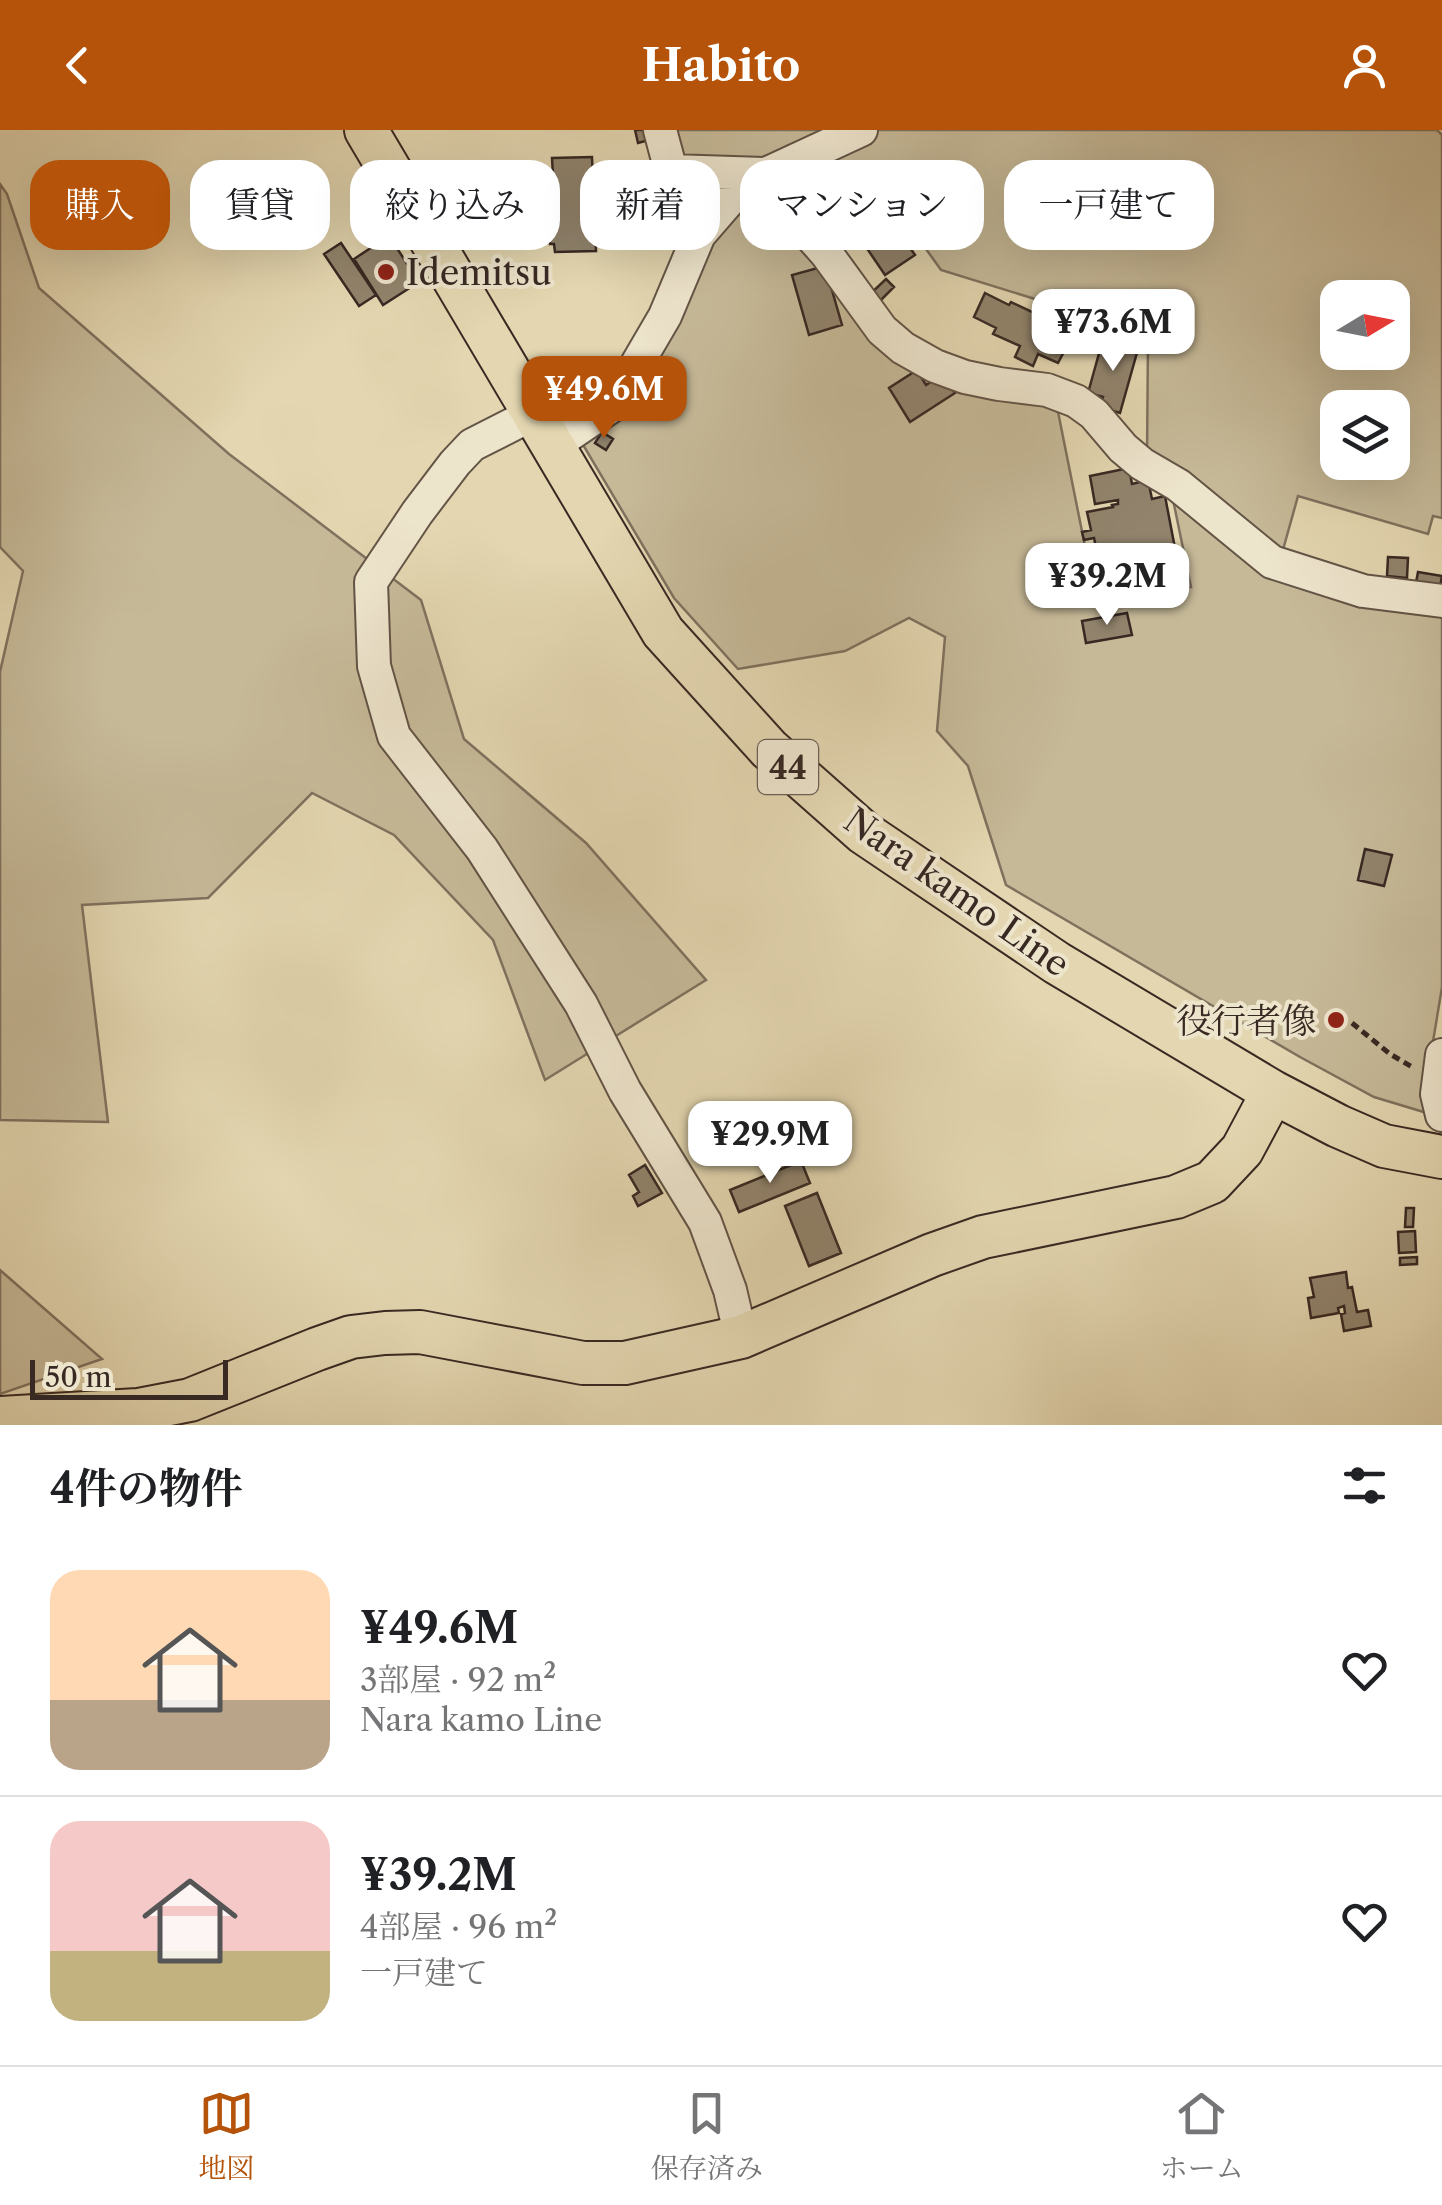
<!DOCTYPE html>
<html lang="ja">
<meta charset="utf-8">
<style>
body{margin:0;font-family:"Libre Caslon Text","Noto Serif JP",serif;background:#f2f2f2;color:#202124;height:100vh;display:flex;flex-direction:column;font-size:38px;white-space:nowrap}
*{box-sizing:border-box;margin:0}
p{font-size:32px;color:#757577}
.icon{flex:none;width:55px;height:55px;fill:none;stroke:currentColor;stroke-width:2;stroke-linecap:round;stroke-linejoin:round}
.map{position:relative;height:1295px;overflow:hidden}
.drawer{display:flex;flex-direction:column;background:#fff;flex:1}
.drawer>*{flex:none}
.banner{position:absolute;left:30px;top:30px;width:1382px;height:90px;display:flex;gap:20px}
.needle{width:65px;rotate:80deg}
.controls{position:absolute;left:1320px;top:150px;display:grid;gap:20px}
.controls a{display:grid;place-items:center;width:90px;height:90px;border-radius:20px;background:#fff;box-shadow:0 10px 40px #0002;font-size:50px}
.scale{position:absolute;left:30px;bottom:25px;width:198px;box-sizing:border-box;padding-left:10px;border:5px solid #382923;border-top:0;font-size:28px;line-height:35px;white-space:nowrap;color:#382923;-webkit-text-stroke:8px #ede4cc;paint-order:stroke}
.price{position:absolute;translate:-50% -85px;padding:0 22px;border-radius:20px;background:#fff;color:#222;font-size:32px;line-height:65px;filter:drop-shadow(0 2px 5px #0008)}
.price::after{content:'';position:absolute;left:50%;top:60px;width:30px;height:22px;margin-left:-15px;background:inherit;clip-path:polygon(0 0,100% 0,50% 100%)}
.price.on{background:#b45309;color:#fff}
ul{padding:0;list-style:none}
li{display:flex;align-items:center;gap:30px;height:250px;padding:0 50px}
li+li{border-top:2px solid #e0e0e0}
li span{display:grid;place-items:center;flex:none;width:280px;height:200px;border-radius:30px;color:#555}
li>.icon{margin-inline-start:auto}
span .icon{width:120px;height:120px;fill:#fffc;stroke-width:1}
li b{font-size:42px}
h2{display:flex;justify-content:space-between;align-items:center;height:120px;padding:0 50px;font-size:42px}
.chip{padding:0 35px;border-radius:30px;background:#fff;box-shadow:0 10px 40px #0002;font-size:35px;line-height:90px}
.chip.on{background:#b45309;color:#fff}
header{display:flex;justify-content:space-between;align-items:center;height:130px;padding:0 50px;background:#b45309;color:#fff;font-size:45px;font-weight:700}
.tab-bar{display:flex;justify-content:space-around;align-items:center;height:140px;border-top:2px solid #e0e0e0;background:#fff;font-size:28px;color:#757577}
.tab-bar a{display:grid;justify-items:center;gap:5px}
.tab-bar .on{color:#b45309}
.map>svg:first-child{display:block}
.green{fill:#c6b998;stroke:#7f715e;stroke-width:2.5;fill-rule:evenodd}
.building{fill:#91836c;stroke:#382923;stroke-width:2.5}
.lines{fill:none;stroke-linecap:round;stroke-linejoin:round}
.minor-casing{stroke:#635446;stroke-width:36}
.major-casing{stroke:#382923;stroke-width:46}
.path{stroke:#382923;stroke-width:5;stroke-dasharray:8 5;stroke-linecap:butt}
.minor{stroke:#ede4cc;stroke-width:32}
.major{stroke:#e3d6b0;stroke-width:42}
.poi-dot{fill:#8f2418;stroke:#ede4cc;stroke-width:4}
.labels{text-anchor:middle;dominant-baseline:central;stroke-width:8;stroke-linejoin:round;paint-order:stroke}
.shield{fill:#ede4cc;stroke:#6e6156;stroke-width:2.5}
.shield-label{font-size:32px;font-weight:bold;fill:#382923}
.poi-label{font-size:35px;fill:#382923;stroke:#ede4cc;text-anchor:start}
.street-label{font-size:35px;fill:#382923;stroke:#ede4cc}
</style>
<header><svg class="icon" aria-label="back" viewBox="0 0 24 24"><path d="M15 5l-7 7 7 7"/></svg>Habito<svg class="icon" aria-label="person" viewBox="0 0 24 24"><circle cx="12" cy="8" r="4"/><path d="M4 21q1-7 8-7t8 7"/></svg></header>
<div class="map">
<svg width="1442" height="1295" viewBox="0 0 1442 1295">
<rect width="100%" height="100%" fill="#e3d6b0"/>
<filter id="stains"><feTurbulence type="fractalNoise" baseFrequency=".002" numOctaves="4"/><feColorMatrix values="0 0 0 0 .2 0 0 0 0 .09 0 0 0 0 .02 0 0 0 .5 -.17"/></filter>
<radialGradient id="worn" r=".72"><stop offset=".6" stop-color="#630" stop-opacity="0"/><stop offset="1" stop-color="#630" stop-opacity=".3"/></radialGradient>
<!-- green -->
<path class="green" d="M667 0H850L765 38 683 35Z
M873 0H1437L1442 5V388L1433 386 1428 404 1298 366 1281 427 1147 327 1148 209 1090 186 941 140 896 77 832 118 772 45ZM1338 168H1392V222H1338ZM1338 278H1392V332H1338Z
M0 54 7 64 39 158 229 324 421 470 464 609 586 713 706 850 545 950 493 810 394 705 312 663 208 768 82 775 108 992 0 990V542L23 441 0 417Z
M753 56 879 202 1055 267 1097 476 1191 457 1170 355 1246 415 1442 475V857L1427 948V983L1374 967 1300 927 1006 755 968 636 937 601 945 507 909 488 845 521 738 539 674 468 579 308 702 116Z
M0 1140 102 1229 0 1264Z"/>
<!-- building -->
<path class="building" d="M635 0H647L649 10 638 13Z
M592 27 596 121 555 122 554 114H550L549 63H554L552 28Z
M610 38 611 50 602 51 601 39Z
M623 39 624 43 632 40 633 44 645 40 646 44 656 41 662 59 653 62 652 58 642 61 640 56 620 59 614 41Z
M894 94 915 125 885 145 864 114Z
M389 106 419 152 383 175 354 129Z
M341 113 376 165 359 176 324 124Z
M825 136 842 195 809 205 792 145Z
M886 149 894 157 876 175 867 167Z
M985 163 1009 175 1011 172 1034 183 1036 180 1061 192 1054 207 1068 214 1058 233 1038 224 1033 236 1015 227 1020 216 993 204 996 198 974 187Z
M1103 209 1138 219 1120 283 1100 277 1103 267 1088 263Z
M917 240 926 255 942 245 955 263 910 292 889 258Z
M602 302 613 309 606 320 595 313Z
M1129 338 1132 354 1148 350 1152 369 1165 366 1178 434 1157 438 1160 453 1111 463 1106 440 1101 441 1094 408 1084 410 1082 402 1091 400 1087 382 1113 377 1112 375 1118 374V370L1095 374 1090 346Z
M1388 427 1408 428 1407 448 1387 446Z
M1418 442 1442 446 1439 462 1415 458Z
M1127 483 1132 505 1086 513 1082 491Z
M1365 719 1392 725 1384 756 1358 750Z
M801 1031 810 1053 739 1082 730 1060Z
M645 1035 662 1063 638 1076 633 1066 639 1062 629 1045Z
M817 1063 841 1123 809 1136 785 1076Z
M1406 1078H1414L1413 1097H1405Z
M1415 1101 1416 1122 1399 1123 1398 1102Z
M1417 1127V1134L1400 1135V1128Z
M1346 1142 1348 1158 1352 1157 1357 1182 1368 1180 1371 1196 1344 1201 1341 1184 1345 1183 1344 1176 1338 1178 1339 1183 1311 1188 1308 1168 1314 1167 1310 1148Z"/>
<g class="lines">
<defs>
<path id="minor" d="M660 0 671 41 766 44 861 0
M671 41 682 80 699 105
M751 45 767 57 826 123 882 200 903 218 935 236 965 247 999 254 1047 260 1076 271 1094 284 1123 318 1142 334 1178 355 1272 432 1363 461 1442 471
M533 284 472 315 455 333 417 383 371 452 374 536 394 606 482 719 581 874 625 961 705 1092 730 1160 741 1207
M554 315 613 275 665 186 699 105 751 45
M1442 925 1437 964 1442 985"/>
<path id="major" d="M366 0 663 502 769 619 864 703 1057 833 1273 962 1338 996 1384 1016 1442 1027
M0 1288 138 1280 190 1270 317 1219 351 1207 385 1203 420 1202 583 1233H625L741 1207 932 1125 983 1107 1176 1067 1212 1052 1242 1020 1273 962"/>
</defs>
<!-- minor casing -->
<use href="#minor" class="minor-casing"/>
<!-- major casing -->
<use href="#major" class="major-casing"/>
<!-- path -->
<path class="path" d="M1352 893 1390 924 1414 938"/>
<!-- minor -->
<use href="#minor" class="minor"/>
<!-- major -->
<use href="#major" class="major"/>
</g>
<!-- markers -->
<g class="poi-dot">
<circle cx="386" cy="142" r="10"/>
<circle cx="1336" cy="890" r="10"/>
</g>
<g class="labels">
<!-- shield labels -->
<rect class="shield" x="758" y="610" width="60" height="54" rx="8"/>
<g class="shield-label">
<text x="788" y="637">44</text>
</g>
<!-- poi labels -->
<g class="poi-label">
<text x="406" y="142">Idemitsu</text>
<text x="1316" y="890" text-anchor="end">役行者像</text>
</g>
<!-- street labels -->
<g class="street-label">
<text transform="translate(957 762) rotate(35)">Nara kamo Line</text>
</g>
</g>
<rect width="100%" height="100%" filter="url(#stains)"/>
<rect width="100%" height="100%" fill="url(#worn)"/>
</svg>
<div class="controls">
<a><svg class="needle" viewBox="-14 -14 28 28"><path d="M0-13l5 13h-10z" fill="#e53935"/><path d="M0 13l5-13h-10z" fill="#757577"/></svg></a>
<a><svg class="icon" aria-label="layers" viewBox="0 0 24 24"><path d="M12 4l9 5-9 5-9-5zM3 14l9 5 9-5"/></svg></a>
</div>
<div class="scale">50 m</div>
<b class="price" style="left:1113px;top:244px">¥73.6M</b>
<b class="price on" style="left:604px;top:311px">¥49.6M</b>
<b class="price" style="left:1107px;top:498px">¥39.2M</b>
<b class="price" style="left:770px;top:1056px">¥29.9M</b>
<div class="banner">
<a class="chip on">購入</a>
<a class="chip">賃貸</a>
<a class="chip">絞り込み</a>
<a class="chip">新着</a>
<a class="chip">マンション</a>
<a class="chip">一戸建て</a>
</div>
</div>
<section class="drawer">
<h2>4件の物件<svg class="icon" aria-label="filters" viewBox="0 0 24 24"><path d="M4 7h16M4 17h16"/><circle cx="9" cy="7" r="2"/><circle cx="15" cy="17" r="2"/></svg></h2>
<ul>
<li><span style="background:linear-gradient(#ffd9b3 65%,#b9a48a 0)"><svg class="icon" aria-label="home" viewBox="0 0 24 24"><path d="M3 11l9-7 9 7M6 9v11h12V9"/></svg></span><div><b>¥49.6M</b><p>3部屋 · 92 m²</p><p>Nara kamo Line</p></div><svg class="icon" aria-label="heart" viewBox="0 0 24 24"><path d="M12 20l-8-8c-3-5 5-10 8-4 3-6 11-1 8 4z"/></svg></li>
<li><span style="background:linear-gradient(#f6c9c9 65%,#c2b280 0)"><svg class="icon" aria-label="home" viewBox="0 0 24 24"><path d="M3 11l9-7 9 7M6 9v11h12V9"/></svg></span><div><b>¥39.2M</b><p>4部屋 · 96 m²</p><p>一戸建て</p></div><svg class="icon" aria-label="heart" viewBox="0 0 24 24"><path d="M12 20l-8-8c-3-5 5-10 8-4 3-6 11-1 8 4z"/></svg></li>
</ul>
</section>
<nav class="tab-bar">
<a class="on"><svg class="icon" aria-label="map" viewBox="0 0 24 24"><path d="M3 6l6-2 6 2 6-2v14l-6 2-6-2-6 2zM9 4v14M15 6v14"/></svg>地図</a>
<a><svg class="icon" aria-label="saved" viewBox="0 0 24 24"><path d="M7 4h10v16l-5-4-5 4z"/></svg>保存済み</a>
<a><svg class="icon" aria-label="home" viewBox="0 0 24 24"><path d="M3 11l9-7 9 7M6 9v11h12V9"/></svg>ホーム</a>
</nav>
